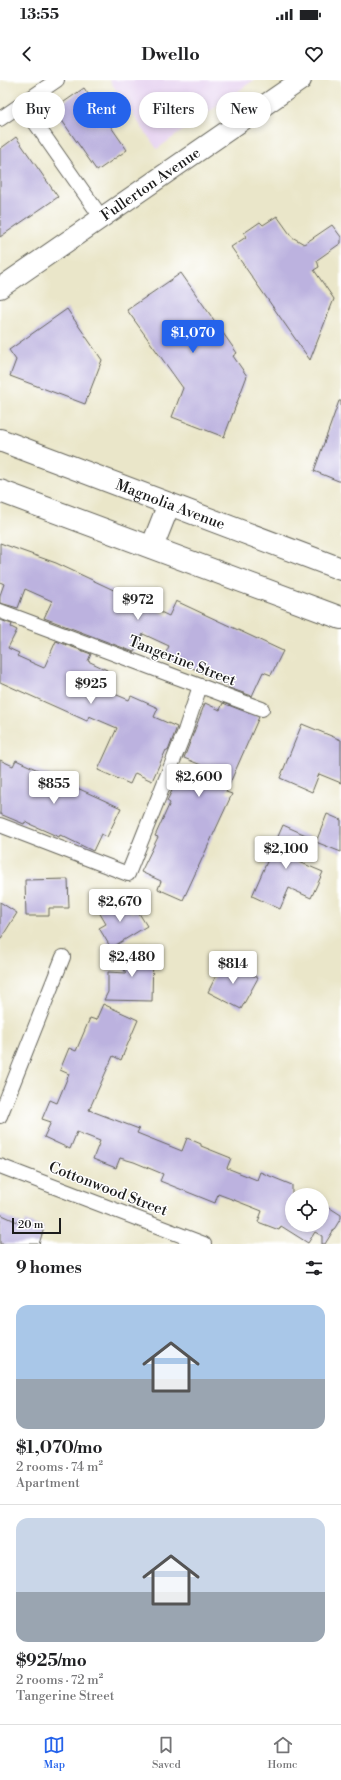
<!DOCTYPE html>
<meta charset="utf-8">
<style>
body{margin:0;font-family:"Libre Bodoni",serif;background:#f6f6f6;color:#202124;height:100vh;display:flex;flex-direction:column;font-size:15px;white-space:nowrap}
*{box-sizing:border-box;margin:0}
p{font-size:13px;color:#757577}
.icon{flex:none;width:22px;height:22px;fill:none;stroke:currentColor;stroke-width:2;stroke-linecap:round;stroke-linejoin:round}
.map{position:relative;height:1164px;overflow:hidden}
.drawer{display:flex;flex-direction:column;background:#fff;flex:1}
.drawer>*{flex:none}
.top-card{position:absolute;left:12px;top:12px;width:317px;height:36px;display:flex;gap:8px}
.buttons{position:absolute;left:285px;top:1108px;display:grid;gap:8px}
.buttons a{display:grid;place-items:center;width:44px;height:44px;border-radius:50%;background:#fff;box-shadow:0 2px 6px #0003;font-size:20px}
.scale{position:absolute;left:12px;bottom:10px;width:49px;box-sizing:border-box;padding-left:4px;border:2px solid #1c1c1c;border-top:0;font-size:11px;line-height:14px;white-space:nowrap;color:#1c1c1c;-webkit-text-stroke:3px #fff;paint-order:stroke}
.price{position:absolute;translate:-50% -34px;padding:0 9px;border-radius:4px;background:#fff;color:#222;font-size:13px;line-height:26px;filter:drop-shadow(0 1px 2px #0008)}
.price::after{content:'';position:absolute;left:50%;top:24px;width:12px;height:9px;margin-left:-6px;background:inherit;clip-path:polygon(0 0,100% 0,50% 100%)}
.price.active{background:#2563eb;color:#fff}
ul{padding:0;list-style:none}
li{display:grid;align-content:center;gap:8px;height:212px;padding:0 16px}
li+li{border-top:1px solid #e0e0e0}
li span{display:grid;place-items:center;height:124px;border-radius:12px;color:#555}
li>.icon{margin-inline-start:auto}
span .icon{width:72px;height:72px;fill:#fffc;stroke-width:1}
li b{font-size:17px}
h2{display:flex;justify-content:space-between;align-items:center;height:48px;padding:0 16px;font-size:17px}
.tag{padding:0 14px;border-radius:18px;background:#fff;box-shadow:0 2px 6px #0003;font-size:14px;line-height:36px}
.tag.active{background:#2563eb;color:#fff}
.status{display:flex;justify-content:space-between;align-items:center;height:28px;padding:0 20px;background:#fff;direction:ltr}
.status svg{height:11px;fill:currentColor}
header{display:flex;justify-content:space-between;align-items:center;height:52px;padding:0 16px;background:#fff;font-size:18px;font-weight:700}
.tabs{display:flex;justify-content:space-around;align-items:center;height:56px;border-top:1px solid #e0e0e0;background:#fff;font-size:11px;color:#757577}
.tabs a{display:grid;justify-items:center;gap:2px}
.tabs .active{color:#2563eb}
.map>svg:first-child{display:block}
.built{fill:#e6d2f0}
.building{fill:#bcb2df}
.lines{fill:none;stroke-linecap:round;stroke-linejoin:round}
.street-casing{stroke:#646359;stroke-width:16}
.secondary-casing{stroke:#646359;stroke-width:22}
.primary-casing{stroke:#646359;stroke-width:24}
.street{stroke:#fff;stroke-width:14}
.secondary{stroke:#fff;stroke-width:20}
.primary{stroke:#fff;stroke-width:22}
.labels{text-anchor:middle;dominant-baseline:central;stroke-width:3;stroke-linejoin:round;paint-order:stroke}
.street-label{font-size:15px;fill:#1c1c1c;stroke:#fff}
</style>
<div class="status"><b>13:55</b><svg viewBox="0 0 49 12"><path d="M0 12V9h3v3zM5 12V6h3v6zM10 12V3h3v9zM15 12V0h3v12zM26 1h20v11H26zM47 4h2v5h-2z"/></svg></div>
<header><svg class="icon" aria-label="back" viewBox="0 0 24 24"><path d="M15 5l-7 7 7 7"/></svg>Dwello<svg class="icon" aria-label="heart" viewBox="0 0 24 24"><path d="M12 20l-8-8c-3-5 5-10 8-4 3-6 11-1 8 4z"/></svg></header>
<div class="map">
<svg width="341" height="1164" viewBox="0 0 341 1164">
<rect width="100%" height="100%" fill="#fff"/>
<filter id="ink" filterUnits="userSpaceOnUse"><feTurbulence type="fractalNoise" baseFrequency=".025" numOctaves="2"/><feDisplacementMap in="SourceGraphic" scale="8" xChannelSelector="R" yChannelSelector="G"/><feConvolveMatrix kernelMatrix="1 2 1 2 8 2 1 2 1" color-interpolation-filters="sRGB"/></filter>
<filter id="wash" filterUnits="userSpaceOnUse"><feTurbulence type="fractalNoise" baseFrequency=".012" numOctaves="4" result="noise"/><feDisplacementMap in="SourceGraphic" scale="16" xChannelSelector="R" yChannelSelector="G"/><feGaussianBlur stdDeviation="0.9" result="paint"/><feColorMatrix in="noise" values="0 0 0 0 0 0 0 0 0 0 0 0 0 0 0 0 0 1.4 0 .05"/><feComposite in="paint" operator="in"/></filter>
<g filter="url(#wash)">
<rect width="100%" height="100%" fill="#eae6c9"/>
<!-- built -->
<path class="built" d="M109 0H254L157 69Z"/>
<g id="blocks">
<!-- building -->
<path class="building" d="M84 8 127 70 97 91 54 29Z
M16 57 58 117 0 157V69Z
M277 136 292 157 304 164 332 145 341 157V163L317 180 319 187 314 190 334 219 310 280 231 167 246 157 244 153 260 142 263 145Z
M181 193 237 273 233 276 247 296 224 357 172 337 183 308 127 230Z
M67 229 102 280 85 324 10 296 16 280 9 270Z
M339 321H341V402L314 391Z
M0 463 56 483 169 536 176 521 283 571 271 595 263 592 252 616 229 608 230 606 184 584 183 586 164 577 169 566 143 554 134 572 44 538 52 521 25 509 18 528 0 523V515L4 504 0 502Z
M0 540 12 544 11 547 17 550 8 568 19 573 17 576 44 588 56 561 91 574 88 581 107 590 100 608 129 620 131 616 158 628 154 637 177 647 168 671 166 670 152 701 135 693 130 704 98 690 117 648 89 636 87 641 0 602Z
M205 623 220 630 223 623 259 637 226 712 232 714 183 820 158 809 161 801 141 792 158 757 155 756 170 723 167 721 176 702 190 709 201 685 184 678Z
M302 644 341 660V703L319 694 312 712 280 698Z
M0 680 13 686 16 680 121 728 107 757 101 754 93 771 60 755 59 757 25 742 24 744 0 734Z
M327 734 341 740V772L316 762Z
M283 745 308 756 297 781 323 792 311 818 289 808 280 829 252 816Z
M68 799 69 828H49V836H26L25 800Z
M122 818 131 833 137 830 147 846 111 868 99 848 106 844 99 832Z
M0 822 17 833 0 860Z
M114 872 153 873 152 921 104 920 108 912V892L126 893Z
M224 880 258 898 241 929 208 912Z
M103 924 138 940 121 980 113 976 89 1030 139 1049 137 1053 182 1071 187 1058 201 1064V1066L231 1078 227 1088 257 1100 260 1092 292 1105V1145H322V1123L341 1135V1138L325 1164H322V1156L315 1152 308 1163 281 1146 279 1150 258 1142 262 1131 234 1120 218 1114 215 1123 160 1101 163 1094 134 1082 120 1078 116 1088 93 1079 100 1061 77 1052 70 1069 44 1057 51 1042 42 1039 50 1020 57 1023 69 994 60 990 69 968 76 971 90 938 96 940Z
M0 1134 24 1145 25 1141 44 1148 39 1164H0Z"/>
</g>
</g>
<g filter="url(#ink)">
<use href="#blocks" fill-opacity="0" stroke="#646359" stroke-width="1"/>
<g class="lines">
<defs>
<path id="street" d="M22 24 101 137
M0 39 57 0
M0 531 262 629
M0 745 128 794 185 651 200 606
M0 1036 63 877
M0 1086 204 1164"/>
<g id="secondary">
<path id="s1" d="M0 208 301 0"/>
</g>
<g id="primary">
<path id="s2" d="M0 360 341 489"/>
<path d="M0 411 341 538"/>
<path d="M152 467 169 424"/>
</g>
</defs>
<!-- street casing -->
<use href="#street" class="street-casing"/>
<!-- secondary casing -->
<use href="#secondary" class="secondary-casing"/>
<!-- primary casing -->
<use href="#primary" class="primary-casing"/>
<!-- street -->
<use href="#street" class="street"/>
<!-- secondary -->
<use href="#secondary" class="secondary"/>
<!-- primary -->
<use href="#primary" class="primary"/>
</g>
</g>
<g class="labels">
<!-- street labels -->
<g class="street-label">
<text stroke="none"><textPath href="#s1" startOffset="183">Fullerton Avenue</textPath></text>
<text stroke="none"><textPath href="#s2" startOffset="182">Magnolia Avenue</textPath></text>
<text transform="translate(182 581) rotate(21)">Tangerine Street</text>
<text transform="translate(108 1109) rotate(21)">Cottonwood Street</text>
</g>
</g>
</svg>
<div class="buttons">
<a><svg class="icon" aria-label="locate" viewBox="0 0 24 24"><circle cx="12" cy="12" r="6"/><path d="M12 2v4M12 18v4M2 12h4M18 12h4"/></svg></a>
</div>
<div class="scale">20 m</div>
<b class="price active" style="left:193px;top:274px">$1,070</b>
<b class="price" style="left:138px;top:541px">$972</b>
<b class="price" style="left:91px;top:625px">$925</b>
<b class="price" style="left:199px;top:718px">$2,600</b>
<b class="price" style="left:54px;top:725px">$855</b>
<b class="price" style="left:286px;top:790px">$2,100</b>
<b class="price" style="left:120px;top:843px">$2,670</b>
<b class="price" style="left:132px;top:898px">$2,480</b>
<b class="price" style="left:233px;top:905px">$814</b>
<div class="top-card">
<a class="tag">Buy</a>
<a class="tag active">Rent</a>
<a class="tag">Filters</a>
<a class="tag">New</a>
</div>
</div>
<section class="drawer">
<h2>9 homes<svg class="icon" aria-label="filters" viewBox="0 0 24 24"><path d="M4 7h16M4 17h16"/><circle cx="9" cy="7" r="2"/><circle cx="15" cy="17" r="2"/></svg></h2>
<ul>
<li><span style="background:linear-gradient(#a9c7e8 60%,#9aa5b1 0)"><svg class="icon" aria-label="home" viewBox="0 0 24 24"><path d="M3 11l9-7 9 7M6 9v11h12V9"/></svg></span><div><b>$1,070/mo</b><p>2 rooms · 74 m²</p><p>Apartment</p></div></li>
<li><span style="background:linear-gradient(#c9d6e8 60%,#9aa5b1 0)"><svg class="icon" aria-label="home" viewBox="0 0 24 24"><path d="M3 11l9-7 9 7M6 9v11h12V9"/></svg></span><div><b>$925/mo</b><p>2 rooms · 72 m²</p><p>Tangerine Street</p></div></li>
</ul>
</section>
<nav class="tabs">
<a class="active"><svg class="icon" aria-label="map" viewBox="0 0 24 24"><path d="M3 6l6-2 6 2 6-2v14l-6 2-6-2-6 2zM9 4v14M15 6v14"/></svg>Map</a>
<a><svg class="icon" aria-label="saved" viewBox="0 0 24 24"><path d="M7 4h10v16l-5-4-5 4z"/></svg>Saved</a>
<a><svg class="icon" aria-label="home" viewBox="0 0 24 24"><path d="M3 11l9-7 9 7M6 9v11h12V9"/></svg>Home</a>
</nav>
